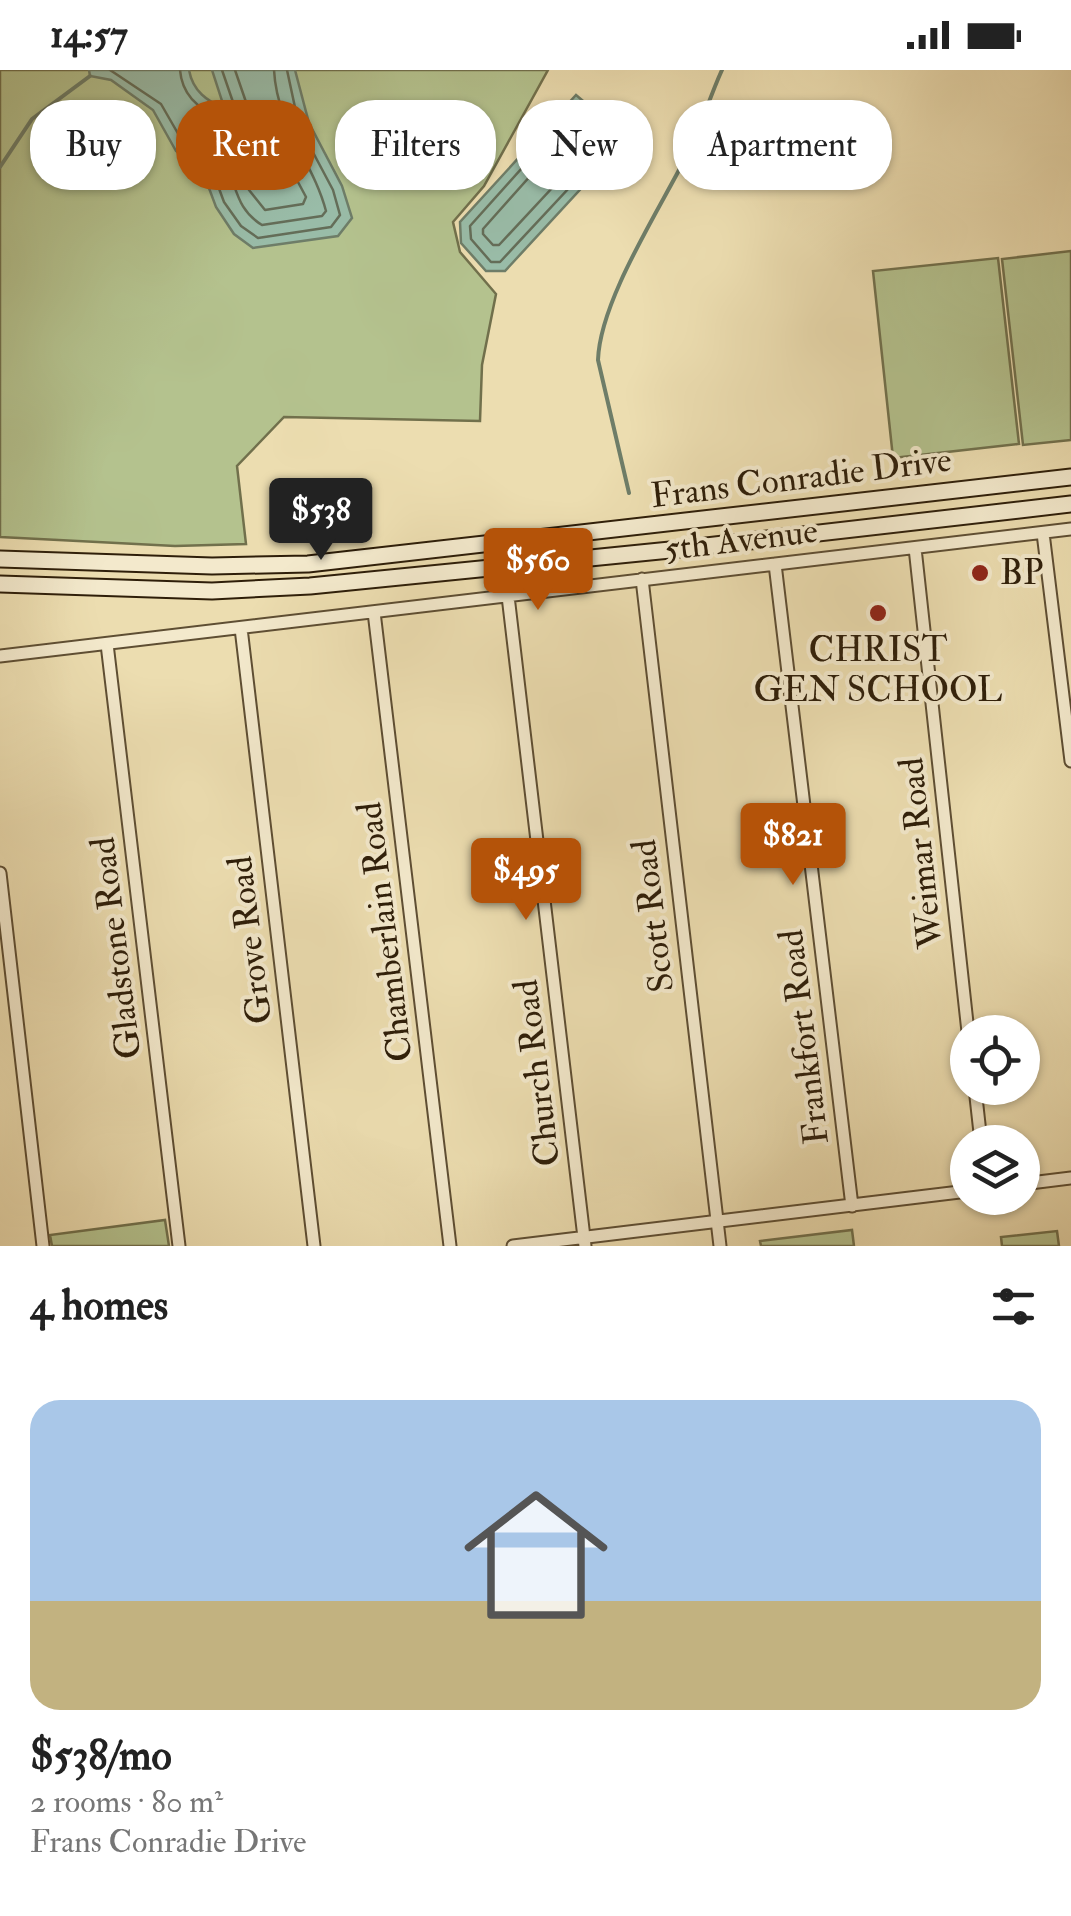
<!DOCTYPE html>
<meta charset="utf-8">
<style>
body{margin:0;font-family:"IM FELL Double Pica",serif;background:#f2f2f2;color:#222;height:100vh;display:flex;flex-direction:column;font-size:38px;white-space:nowrap}
*{box-sizing:border-box;margin:0}
p{font-size:32px;color:#767676}
.icon{flex:none;width:55px;height:55px;fill:none;stroke:currentColor;stroke-width:2;stroke-linecap:round;stroke-linejoin:round}
.map{position:relative;height:1176px;overflow:hidden}
.side{display:flex;flex-direction:column;background:#fff;flex:1}
.side>*{flex:none}
.top-card{position:absolute;left:30px;top:30px;width:1012px;height:90px;display:flex;gap:20px}
.fabs{position:absolute;left:950px;top:945px;display:grid;gap:20px}
.fabs a{display:grid;place-items:center;width:90px;height:90px;border-radius:50%;background:#fff;box-shadow:0 2px 8px #0004;font-size:50px}
.price{position:absolute;translate:-50% -85px;padding:0 22px;border-radius:10px;background:#b45309;color:#fff;font-size:32px;line-height:65px;filter:drop-shadow(0 2px 5px #0008)}
.price::after{content:'';position:absolute;left:50%;top:60px;width:30px;height:22px;margin-left:-15px;background:inherit;clip-path:polygon(0 0,100% 0,50% 100%)}
.price.active{background:#222;color:#fff}
ul{padding:0;list-style:none}
li{display:grid;align-content:center;gap:20px;height:530px;padding:0 30px}
li span{display:grid;place-items:center;height:310px;border-radius:30px;color:#555}
li>.icon{margin-inline-start:auto}
span .icon{width:180px;height:180px;fill:#fffc;stroke-width:1}
li b{font-size:42px}
h2{display:flex;justify-content:space-between;align-items:center;height:120px;padding:0 30px;font-size:42px}
.chip{padding:0 35px;border-radius:40px;background:#fff;box-shadow:0 2px 8px #0004;font-size:35px;line-height:90px}
.chip.active{background:#b45309;color:#fff}
.status{display:flex;justify-content:space-between;align-items:center;height:70px;padding:0 50px;background:#fff;direction:ltr}
.status svg{height:28px;fill:currentColor}
.map>svg:first-child{display:block}
.green{fill:#b4c28e;stroke:#71704c;stroke-width:2.5}
.water{fill:#99bca8;stroke:#6e7d68;stroke-width:2.5}
.lines{fill:none;stroke-linecap:round;stroke-linejoin:round}
.shore{stroke:#646d58;stroke-width:2.5}
.stream{stroke:#6e7d68;stroke-width:4}
.minor-casing{stroke:#5e4e33;stroke-width:15}
.secondary-casing{stroke:#2e1e09;stroke-width:19}
.minor{stroke:#f3e9cc;stroke-width:11}
.secondary{stroke:#f3e9cc;stroke-width:15}
.poi-dot{fill:#8f2418;stroke:#f3e9cc;stroke-width:4}
.labels{text-anchor:middle;dominant-baseline:central;stroke-width:8;stroke-linejoin:round;paint-order:stroke}
.street-label{font-size:35px;fill:#2e1e09;stroke:#f3e9cc}
.poi-label{font-size:35px;fill:#2e1e09;stroke:#f3e9cc;text-anchor:start}
</style>
<div class="status"><b>14:57</b><svg viewBox="0 0 49 12"><path d="M0 12V9h3v3zM5 12V6h3v6zM10 12V3h3v9zM15 12V0h3v12zM26 1h20v11H26zM47 4h2v5h-2z"/></svg></div>
<div class="map">
<svg width="1071" height="1176" viewBox="0 0 1071 1176">
<rect width="100%" height="100%" fill="#ecddb0"/>
<filter id="stains"><feTurbulence type="fractalNoise" baseFrequency=".002" numOctaves="4"/><feColorMatrix values="0 0 0 0 .2 0 0 0 0 .09 0 0 0 0 .02 0 0 0 .5 -.17"/></filter>
<radialGradient id="worn" r=".72"><stop offset=".6" stop-color="#630" stop-opacity="0"/><stop offset="1" stop-color="#630" stop-opacity=".3"/></radialGradient>
<!-- green -->
<path class="green" d="M0 0H548L484 116 453 152 460 182 496 224 482 295 480 351 284 347 237 396 246 474 175 476 0 467Z
M1071 181V370L1023 375 1002 189Z
M998 188 1019 374 893 388 873 201Z
M165 1150 169 1176H52L50 1165Z
M852 1160 854 1176H761L760 1171Z
M1057 1161 1059 1176H1002L1001 1167Z"/>
<!-- water -->
<path class="water" d="M89 0H189C193 22 207 30 225 40L212 0H295L309 53 342 116 352 148 338 166 253 178 234 164 216 137 203 102 176 81 153 40 111 10 90 6Z
M576 25 614 57 623 73 505 201H486L461 173 460 152Z"/>
<g class="lines">
<!-- shore -->
<path class="shore" d="M110 0 161 34 184 74 211 97 224 132 241 156 258 168 331 157 340 145 333 120 299 56 287 0
M180 0C182 25 199 40 222 48L231 44 234 35 222 0
M235 0 246 32 240 53 222 60 192 47 186 53C195 69 208 74 220 87 238 109 232 137 262 155L322 146 326 141C313 91 277 57 274 0
M574 40H579L610 67 611 73 500 192H491L471 169 470 156Z
M261 46 269 47 275 69 306 127 303 134 265 140 249 120 232 77 250 63Z
M574 57H580L592 68 593 74 499 175H493L483 164V159Z"/>
<!-- stream -->
<path class="stream" d="M0 97 32 49 90 6
M629 423 598 290C600 229 662 136 690 79 702 54 710 26 722 0"/>
<defs>
<path id="minor" d="M1043 463 1071 691
M915 478 968 962
M775 494 852 1136
M642 509 720 1176
M508 526 585 1176
M374 542 450 1176
M241 558 314 1176
M107 574 179 1176
M0 586 1071 459
M0 803 43 1176
M975 1018 981 1072
M1022 1114 1071 1108
M513 1176 968 1121"/>
<path id="secondary" d="M0 489 212 496 308 494 1071 407
M0 514 212 521 310 516 680 479 1071 434"/>
</defs>
<!-- minor casing -->
<use href="#minor" class="minor-casing"/>
<!-- secondary casing -->
<use href="#secondary" class="secondary-casing"/>
<!-- minor -->
<use href="#minor" class="minor"/>
<!-- secondary -->
<use href="#secondary" class="secondary"/>
</g>
<!-- markers -->
<g class="poi-dot">
<circle cx="980" cy="503" r="10"/>
<circle cx="878" cy="543" r="10"/>
</g>
<g class="labels">
<!-- street labels -->
<g class="street-label">
<text transform="translate(801 408) rotate(-7)">Frans Conradie Drive</text>
<text transform="translate(741 470) rotate(-7)">5th Avenue</text>
<text transform="translate(921 783) rotate(-96)">Weimar Road</text>
<text transform="translate(653 846) rotate(-97)">Scott Road</text>
<text transform="translate(385 862) rotate(-97)">Chamberlain Road</text>
<text transform="translate(250 870) rotate(-97)">Grove Road</text>
<text transform="translate(116 878) rotate(-97)">Gladstone Road</text>
<text transform="translate(804 967) rotate(-97)">Frankfort Road</text>
<text transform="translate(537 1003) rotate(-97)">Church Road</text>
</g>
<!-- poi labels -->
<g class="poi-label">
<text x="1000" y="503">BP</text>
<text x="878" y="580" text-anchor="middle">CHRIST<tspan x="878" dy="40">GEN SCHOOL</tspan></text>
</g>
</g>
<rect width="100%" height="100%" filter="url(#stains)"/>
<rect width="100%" height="100%" fill="url(#worn)"/>
</svg>
<div class="fabs">
<a><svg class="icon" aria-label="locate" viewBox="0 0 24 24"><circle cx="12" cy="12" r="6"/><path d="M12 2v4M12 18v4M2 12h4M18 12h4"/></svg></a>
<a><svg class="icon" aria-label="layers" viewBox="0 0 24 24"><path d="M12 4l9 5-9 5-9-5zM3 14l9 5 9-5"/></svg></a>
</div>
<b class="price active" style="left:321px;top:493px">$538</b>
<b class="price" style="left:538px;top:543px">$560</b>
<b class="price" style="left:793px;top:818px">$821</b>
<b class="price" style="left:526px;top:853px">$495</b>
<div class="top-card">
<a class="chip">Buy</a>
<a class="chip active">Rent</a>
<a class="chip">Filters</a>
<a class="chip">New</a>
<a class="chip">Apartment</a>
</div>
</div>
<section class="side">
<h2>4 homes<svg class="icon" aria-label="filters" viewBox="0 0 24 24"><path d="M4 7h16M4 17h16"/><circle cx="9" cy="7" r="2"/><circle cx="15" cy="17" r="2"/></svg></h2>
<ul>
<li><span style="background:linear-gradient(#a9c7e8 65%,#c2b280 0)"><svg class="icon" aria-label="home" viewBox="0 0 24 24"><path d="M3 11l9-7 9 7M6 9v11h12V9"/></svg></span><div><b>$538/mo</b><p>2 rooms · 80 m²</p><p>Frans Conradie Drive</p></div></li>
</ul>
</section>
